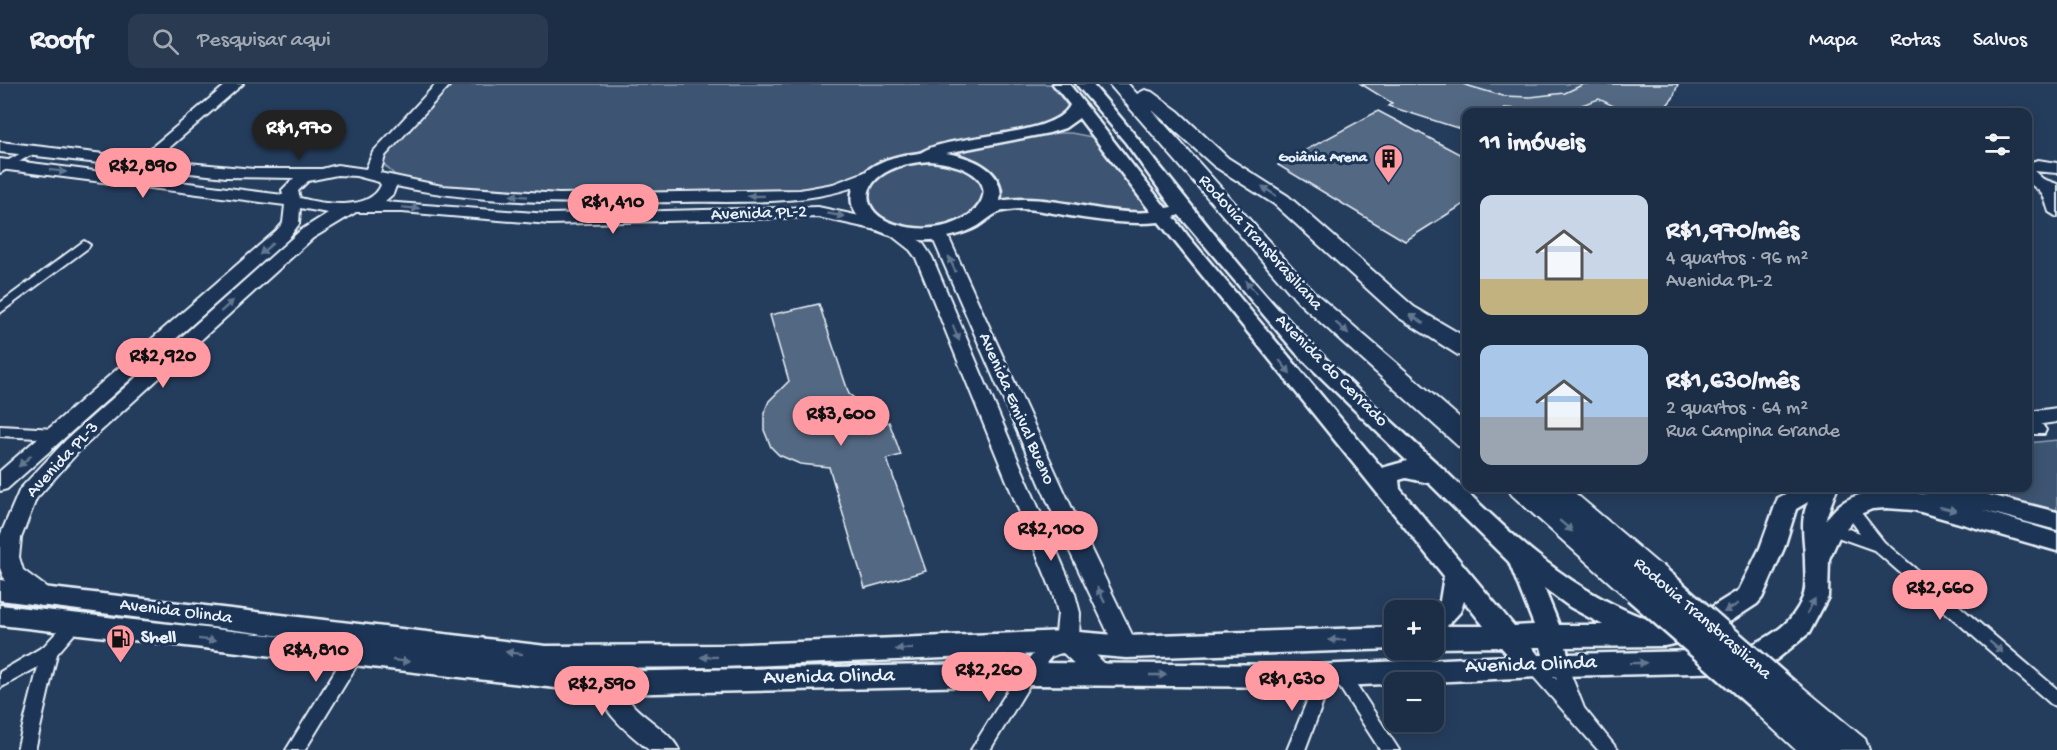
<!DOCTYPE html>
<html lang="pt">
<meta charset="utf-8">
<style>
body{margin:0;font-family:"Gochi Hand",sans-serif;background:#293a51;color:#f1f3f6;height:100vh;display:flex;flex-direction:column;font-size:22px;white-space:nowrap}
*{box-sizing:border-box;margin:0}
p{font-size:20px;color:#a0a8b3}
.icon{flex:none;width:33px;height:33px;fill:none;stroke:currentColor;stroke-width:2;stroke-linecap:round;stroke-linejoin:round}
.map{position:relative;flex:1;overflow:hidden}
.drawer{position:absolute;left:1462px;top:24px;width:570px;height:384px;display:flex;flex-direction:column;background:#1c2e46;border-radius:12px;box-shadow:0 3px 15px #0003,0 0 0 2px #3a4a5f}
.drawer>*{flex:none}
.buttons{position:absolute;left:1384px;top:516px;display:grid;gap:12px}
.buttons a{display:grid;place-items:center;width:60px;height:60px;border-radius:12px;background:#1c2e46;box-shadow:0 3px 15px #0003,0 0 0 2px #3a4a5f;font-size:30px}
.price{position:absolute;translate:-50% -51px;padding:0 14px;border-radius:21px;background:#ff9aa2;color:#111;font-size:20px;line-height:39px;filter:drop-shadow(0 2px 3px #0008)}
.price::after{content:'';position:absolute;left:50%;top:36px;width:18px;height:14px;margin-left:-9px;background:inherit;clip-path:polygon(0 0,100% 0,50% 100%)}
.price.active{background:#222;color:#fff}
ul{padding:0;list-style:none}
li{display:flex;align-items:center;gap:18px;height:150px;padding:0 18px}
li span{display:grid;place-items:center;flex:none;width:168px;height:120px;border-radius:12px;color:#555}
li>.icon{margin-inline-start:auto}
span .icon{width:72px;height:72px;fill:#fffc;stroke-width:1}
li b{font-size:26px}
h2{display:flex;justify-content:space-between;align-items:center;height:72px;padding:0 18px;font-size:26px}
header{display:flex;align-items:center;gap:36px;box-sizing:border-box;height:84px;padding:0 30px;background:#1c2e46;border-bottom:2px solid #3a4a5f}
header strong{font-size:28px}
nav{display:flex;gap:33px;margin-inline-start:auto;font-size:21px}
.search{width:420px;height:54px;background:#293a51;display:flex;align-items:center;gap:15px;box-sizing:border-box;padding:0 21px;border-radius:12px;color:#a0a8b3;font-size:22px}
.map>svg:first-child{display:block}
.green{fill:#3e5472;stroke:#93a2b5;stroke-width:1.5}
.building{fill:#536782;stroke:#e8f1f8;stroke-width:1.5}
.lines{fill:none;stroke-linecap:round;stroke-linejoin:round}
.street-casing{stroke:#e8f1f8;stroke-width:4}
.secondary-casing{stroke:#e8f1f8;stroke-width:4}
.primary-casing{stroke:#e8f1f8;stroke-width:5}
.highway-casing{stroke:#e8f1f8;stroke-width:4}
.street{fill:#1d3557;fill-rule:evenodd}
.secondary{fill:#1d3557;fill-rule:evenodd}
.primary{fill:#1d3557;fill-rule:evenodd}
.highway{fill:#1d3557;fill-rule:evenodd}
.highway-bridge-casing{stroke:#e8f1f8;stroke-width:33;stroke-linecap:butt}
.highway-bridge{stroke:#1d3557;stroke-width:28}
.oneway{fill:#64778f}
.labels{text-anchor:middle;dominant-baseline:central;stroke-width:6;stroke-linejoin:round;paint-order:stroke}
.far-poi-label{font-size:15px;font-weight:bold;fill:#e8f1f8;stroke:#1d3557;text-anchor:end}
.street-label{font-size:18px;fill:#e8f1f8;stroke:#1d3557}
.poi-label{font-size:18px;font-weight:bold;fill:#e8f1f8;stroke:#1d3557;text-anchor:start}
.near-street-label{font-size:21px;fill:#e8f1f8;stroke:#1d3557}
</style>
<header>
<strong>Roofr</strong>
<div class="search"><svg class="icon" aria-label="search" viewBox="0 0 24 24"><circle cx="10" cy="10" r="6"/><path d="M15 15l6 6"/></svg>Pesquisar aqui</div>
<nav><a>Mapa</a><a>Rotas</a><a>Salvos</a></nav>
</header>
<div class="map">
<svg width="2057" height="666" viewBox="0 0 2057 666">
<rect width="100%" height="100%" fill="#253d5d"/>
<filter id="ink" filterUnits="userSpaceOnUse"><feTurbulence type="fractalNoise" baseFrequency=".0167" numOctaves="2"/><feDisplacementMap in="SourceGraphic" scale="12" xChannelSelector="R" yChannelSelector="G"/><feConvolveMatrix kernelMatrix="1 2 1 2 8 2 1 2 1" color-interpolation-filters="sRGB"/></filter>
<g filter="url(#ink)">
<!-- green -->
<path class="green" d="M453 0H1051L1069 24V32L1040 43 910 70 823 106 554 112 427 101 395 91 383 80 385 71Z
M1361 0H1677L1673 14 1661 28H1467V47L1411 28Z
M1050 49H1071L1097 54 1153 124 1143 131 1002 117C1009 88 974 71 950 68Z
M934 76 969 84 988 104 982 127 931 148 892 143 869 124C862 87 905 78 934 76Z
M2057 356V432L1961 404H2028V359Z"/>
<!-- building -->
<path class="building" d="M1361 0H1462L1503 12 1530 13 1565 9 1584 0H1678L1673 14 1661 28H1626L1599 15 1570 25 1552 27 1504 24 1503 28H1467V47L1388 22 1392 19Z
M1378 27 1467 74V118L1405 157 1278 81Z
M819 220 849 310 863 321 864 327 861 345 889 338 901 371 887 375 926 487 865 504 829 383 800 380 779 371 771 363 764 346V329L769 317 789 297 770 231Z"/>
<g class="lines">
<defs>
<path id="street" d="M30 64 34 65V69L0 89V81Z
M84 157 90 161 88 164 0 229V219Z
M2028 330C2035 332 2042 339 2046 346L2044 350H2034L2028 343Z
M0 342 56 345 61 346 63 350 61 354 56 355 0 352Z
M1850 419 1855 421 1884 458 2057 605V623L2051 620 1874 466 1826 449 1824 445 1826 441 1831 439 1860 449 1843 425 1845 421Z
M74 534 80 536 82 541 57 570 35 666H17L38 583 0 604V588L44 562 68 536Z
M1060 555 1066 557 1068 562 1066 567 1051 573 1033 595 990 666H971L1021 585 1039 563Z
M357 559 363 561 365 566 363 571 305 666H286L351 561Z
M1559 574 1565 576 1584 624 1618 666H1598L1524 582 1526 577 1532 575 1538 577 1557 596 1551 581 1553 576Z
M1341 584 1347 586 1399 666H1380L1335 596 1333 591 1335 586Z
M1318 585 1324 587 1328 605 1305 666H1287L1312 605 1310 592 1312 587Z"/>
<path id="secondary" d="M227 0H243L155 76 254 85H322L337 81 366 85 373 68 436 0H451L385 72 380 89 442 102 559 110 800 106 833 100 873 85 881 90 878 93C817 123 748 117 682 118 586 119 490 122 396 102L393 110 384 118 549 130 818 123 883 137 885 141 877 146 818 133 549 140 402 128H356L313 154 80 366 36 415 21 454 19 473 23 486 50 506 53 513 50 520 42 522 34 520 5 497 0 484V452L20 405 66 356 301 146 328 129 300 124 299 140 288 155 7 405 0 407V387L276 147 283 139 285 121 0 85V75L283 111 282 106 294 94 226 93 0 68V58L139 74ZM337 91 356 92 379 98 381 101C370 128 322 120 300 114L298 107 308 97Z
M2038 76 2057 79V89L2034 87 2043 95 2057 100V133L2049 128C2043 108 2043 110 2028 98V79Z
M895 143 922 158 932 173 1075 510 1080 529 1079 554 1108 583 1112 590 1108 597 1100 601 1092 597 1059 565 1055 558 1058 529 1053 510 916 174 910 166 887 148Z
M939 145 945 146 947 150 1086 455 1138 563 1134 570 1126 573 1118 570 1064 455 931 150 933 146Z
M2057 324V338L2028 342V328Z
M617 564 625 567 629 574C626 582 620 593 622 602 626 627 669 643 679 666H649C630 650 597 626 598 598 598 588 604 576 609 567Z"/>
<path id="primary" d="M1053 0H1069L1166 124 1172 123 1126 59 1076 0H1092C1166 85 1231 179 1311 260 1353 303 1398 343 1442 384 1507 446 1565 506 1652 537L1653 540 1694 534 1739 506 1760 464 1778 414 1796 404H1837L1825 436C1831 430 1836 423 1842 419 1867 403 1900 405 1927 411L1923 410 1920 404H1962L2057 428V446L1982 426 2057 449V467L1914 426 1886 424 1872 425 1858 431 1840 451 1829 475 1828 513 1809 549 1776 576 1767 579 1737 588 1559 592 1318 603 1027 601 609 610 0 541V521L313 556 0 516V496L42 503 546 562 722 561 1067 547 1126 552 1395 543V565L1126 574 1067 569 722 583 575 584 609 588 1027 579 1318 581 1509 572 1501 563 1434 564V526H1430L1440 517 1444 492 1159 138C1127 141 1095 136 1064 131 1046 128 1027 123 1009 126 995 127 990 134 978 142 968 148 956 151 944 154 920 161 865 151 854 126 850 117 851 108 855 100 866 82 885 75 904 71 909 70 918 70 922 68 954 49 1055 54 1070 21ZM1079 34 1151 128C1101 132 1048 108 1000 117 1006 85 970 73 946 69L1049 49 1065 44ZM930 77C1032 87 970 164 895 140 863 130 858 101 890 86 902 80 916 78 930 77ZM1179 131 1296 269 1407 377 1382 384 1188 152 1174 133ZM1406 394 1429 399 1509 478 1534 541 1514 542 1400 405 1399 396ZM1808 418C1799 439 1805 455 1805 477 1805 487 1807 504 1803 513 1793 541 1764 558 1737 566L1568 570 1566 563 1664 562 1699 555 1708 552 1757 520 1762 514 1784 464 1796 425ZM1544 504 1570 523 1603 541H1559ZM1464 517 1484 542H1447L1460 528ZM1532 563H1541L1543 571H1538Z"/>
<path id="highway" d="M1109 0H1128L1137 10 1145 6 1152 8 1178 27 1228 74 1288 112 1414 223 1467 254V273L1458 271 1398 233 1274 120 1214 82 1150 24 1314 208 1467 340V365L1458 362 1298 218Z
M1508 404H1569L1663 484 1667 492 1663 500 1651 503 1647 514 1637 517 1627 514 1512 411Z
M1784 593 1795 597 1865 655 1869 666H1796L1756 629 1751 619 1756 609 1769 605 1773 597Z"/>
</defs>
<!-- street casing -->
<use href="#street" class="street-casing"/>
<!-- secondary casing -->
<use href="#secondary" class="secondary-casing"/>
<!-- primary casing -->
<use href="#primary" class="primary-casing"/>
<!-- highway casing -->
<use href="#highway" class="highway-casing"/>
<!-- street -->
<use href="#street" class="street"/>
<!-- secondary -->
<use href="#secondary" class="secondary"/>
<!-- primary -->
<use href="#primary" class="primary"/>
<!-- highway -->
<use href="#highway" class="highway"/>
<defs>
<path id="highway-bridge" d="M1653 492 1784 607
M1637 505 1767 619"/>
</defs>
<!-- highway-bridge casing -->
<use href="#highway-bridge" class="highway-bridge-casing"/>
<!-- highway-bridge -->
<use href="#highway-bridge" class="highway-bridge"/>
</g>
<!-- one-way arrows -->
<defs><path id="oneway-solid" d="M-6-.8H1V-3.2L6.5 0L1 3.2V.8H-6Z" transform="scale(1.5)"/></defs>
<g class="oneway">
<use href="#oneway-solid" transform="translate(58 87) rotate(7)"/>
<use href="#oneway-solid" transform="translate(1269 107) rotate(-146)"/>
<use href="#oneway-solid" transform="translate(519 112) rotate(-176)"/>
<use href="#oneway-solid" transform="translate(756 112) rotate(179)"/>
<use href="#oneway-solid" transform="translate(411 124) rotate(4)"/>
<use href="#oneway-solid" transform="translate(836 131) rotate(10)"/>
<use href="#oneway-solid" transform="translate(266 165) rotate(139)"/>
<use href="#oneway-solid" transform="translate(952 180) rotate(-114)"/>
<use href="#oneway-solid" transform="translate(1251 203) rotate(-131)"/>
<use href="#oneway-solid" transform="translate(227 222) rotate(-42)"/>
<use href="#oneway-solid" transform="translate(1417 235) rotate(-149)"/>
<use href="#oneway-solid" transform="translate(1342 244) rotate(41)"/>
<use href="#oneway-solid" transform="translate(956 249) rotate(67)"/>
<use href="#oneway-solid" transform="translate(1285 283) rotate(51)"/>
<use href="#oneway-solid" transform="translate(25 377) rotate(139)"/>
<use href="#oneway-solid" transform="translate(1948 425) rotate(14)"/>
<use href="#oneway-solid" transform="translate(1566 442) rotate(41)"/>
<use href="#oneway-solid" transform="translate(1101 511) rotate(-116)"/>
<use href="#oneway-solid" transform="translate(1811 522) rotate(-62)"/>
<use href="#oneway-solid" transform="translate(1731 524) rotate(149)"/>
<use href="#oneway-solid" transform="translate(207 556) rotate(7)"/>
<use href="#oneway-solid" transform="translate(1337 556) rotate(178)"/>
<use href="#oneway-solid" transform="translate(1996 563) rotate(41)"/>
<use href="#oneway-solid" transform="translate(904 565) rotate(178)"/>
<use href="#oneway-solid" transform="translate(514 569) rotate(-173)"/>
<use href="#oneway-solid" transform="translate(709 573) rotate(179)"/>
<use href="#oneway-solid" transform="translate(401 577) rotate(6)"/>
<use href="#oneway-solid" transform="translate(1638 579) rotate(-1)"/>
<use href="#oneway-solid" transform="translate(1158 591)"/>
</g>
</g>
<!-- icons -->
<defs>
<symbol id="building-pin" viewBox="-11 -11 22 30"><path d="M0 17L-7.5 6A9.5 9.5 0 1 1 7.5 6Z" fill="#ff9aa2" stroke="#1d3557"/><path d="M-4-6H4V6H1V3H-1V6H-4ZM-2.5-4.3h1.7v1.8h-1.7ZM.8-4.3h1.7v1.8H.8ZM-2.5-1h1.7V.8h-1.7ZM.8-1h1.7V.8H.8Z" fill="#111"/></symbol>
<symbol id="fuel-pin" viewBox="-11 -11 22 30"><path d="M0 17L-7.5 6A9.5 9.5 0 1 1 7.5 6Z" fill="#ff9aa2" stroke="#1d3557"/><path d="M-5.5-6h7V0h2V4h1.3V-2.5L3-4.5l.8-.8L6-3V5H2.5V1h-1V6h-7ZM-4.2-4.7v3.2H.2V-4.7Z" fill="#111"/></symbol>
</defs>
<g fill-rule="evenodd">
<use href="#building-pin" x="1372" y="58" width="33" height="45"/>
<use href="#fuel-pin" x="104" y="538" width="33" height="45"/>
</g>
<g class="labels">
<!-- far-poi labels -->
<g class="far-poi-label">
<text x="1367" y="74">Goiânia Arena</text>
</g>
<!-- street labels -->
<g class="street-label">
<text transform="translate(759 130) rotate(-2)">Avenida PL-2</text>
<text transform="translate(1260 159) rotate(48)">Rodovia Transbrasiliana</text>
<text transform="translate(1331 287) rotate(45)">Avenida do Cerrado</text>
<text transform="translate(1016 325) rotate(66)">Avenida Emival Bueno</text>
<text transform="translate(63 376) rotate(-47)">Avenida PL-3</text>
<text transform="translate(176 528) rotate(7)">Avenida Olinda</text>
<text transform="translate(1702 535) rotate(41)">Rodovia Transbrasiliana</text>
</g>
<!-- poi labels -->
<g class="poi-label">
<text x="141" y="554">Shell</text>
</g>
<!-- near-street labels -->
<g class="near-street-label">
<text transform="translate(1531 582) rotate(-2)">Avenida Olinda</text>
<text transform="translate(829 594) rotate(-1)">Avenida Olinda</text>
</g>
</g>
</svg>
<div class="buttons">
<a>+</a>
<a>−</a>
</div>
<b class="price active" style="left:299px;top:77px">R$1,970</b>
<b class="price" style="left:143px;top:115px">R$2,890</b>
<b class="price" style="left:613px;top:151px">R$1,410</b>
<b class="price" style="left:163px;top:305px">R$2,920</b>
<b class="price" style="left:841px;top:363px">R$3,600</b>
<b class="price" style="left:1051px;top:478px">R$2,100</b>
<b class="price" style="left:1940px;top:537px">R$2,660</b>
<b class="price" style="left:316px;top:599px">R$4,810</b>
<b class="price" style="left:989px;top:619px">R$2,260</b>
<b class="price" style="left:1292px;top:628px">R$1,630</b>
<b class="price" style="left:602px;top:633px">R$2,590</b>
<section class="drawer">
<h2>11 imóveis<svg class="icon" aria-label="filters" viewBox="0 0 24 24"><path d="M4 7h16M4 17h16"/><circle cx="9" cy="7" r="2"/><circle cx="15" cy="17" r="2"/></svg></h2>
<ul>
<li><span style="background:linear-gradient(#c9d6e8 70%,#c2b280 0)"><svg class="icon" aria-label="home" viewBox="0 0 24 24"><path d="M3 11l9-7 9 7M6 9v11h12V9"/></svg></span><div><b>R$1,970/mês</b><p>4 quartos · 96 m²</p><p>Avenida PL-2</p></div></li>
<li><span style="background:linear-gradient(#a9c7e8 60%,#9aa5b1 0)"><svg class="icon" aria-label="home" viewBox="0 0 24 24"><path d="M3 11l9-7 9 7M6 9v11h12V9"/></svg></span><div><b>R$1,630/mês</b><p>2 quartos · 64 m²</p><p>Rua Campina Grande</p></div></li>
</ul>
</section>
</div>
